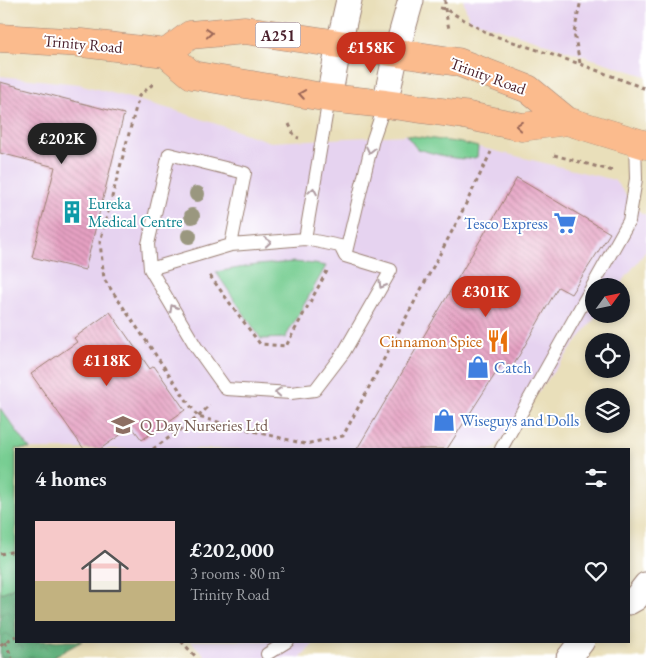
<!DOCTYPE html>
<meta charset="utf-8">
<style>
body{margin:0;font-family:"EB Garamond",serif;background:#242831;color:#f1f3f6;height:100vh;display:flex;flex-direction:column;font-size:19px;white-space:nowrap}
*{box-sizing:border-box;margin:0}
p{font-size:16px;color:#9ea1a6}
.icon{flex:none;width:28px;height:28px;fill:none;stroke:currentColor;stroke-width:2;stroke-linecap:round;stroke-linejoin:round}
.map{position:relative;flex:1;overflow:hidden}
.side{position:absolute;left:15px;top:448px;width:615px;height:195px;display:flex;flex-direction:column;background:#171b24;border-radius:0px;box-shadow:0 2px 8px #0003}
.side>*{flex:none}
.needle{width:32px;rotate:57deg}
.controls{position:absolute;left:585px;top:278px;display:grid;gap:10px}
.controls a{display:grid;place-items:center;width:45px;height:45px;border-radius:50%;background:#171b24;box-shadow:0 2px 8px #0003;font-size:25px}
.price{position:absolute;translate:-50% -42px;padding:0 11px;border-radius:18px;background:#c8321e;color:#fff;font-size:16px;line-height:32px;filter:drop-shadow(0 1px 2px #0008)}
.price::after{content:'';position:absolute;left:50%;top:30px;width:15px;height:11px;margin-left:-8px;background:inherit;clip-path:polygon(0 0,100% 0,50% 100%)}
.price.current{background:#222;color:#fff}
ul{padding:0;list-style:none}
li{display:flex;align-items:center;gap:15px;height:125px;padding:0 20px}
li+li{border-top:1px solid #363941}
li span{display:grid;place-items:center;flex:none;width:140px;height:100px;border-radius:0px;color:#555}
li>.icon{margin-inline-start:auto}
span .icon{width:60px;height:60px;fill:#fffc;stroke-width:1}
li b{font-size:21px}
h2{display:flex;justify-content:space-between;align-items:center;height:60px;padding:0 20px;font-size:21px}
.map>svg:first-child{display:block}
.built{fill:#e6d3f0}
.green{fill:#78ce93;stroke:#61765f}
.forest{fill:url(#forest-crowns);stroke:#566854}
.building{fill:url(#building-back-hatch)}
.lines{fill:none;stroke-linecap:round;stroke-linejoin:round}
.service-casing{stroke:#9a7f72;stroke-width:14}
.minor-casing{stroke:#9a7f72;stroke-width:27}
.primary-casing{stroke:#9a7f72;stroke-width:29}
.path{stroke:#9a7f72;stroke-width:3;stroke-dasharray:4 4;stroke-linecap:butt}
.service{stroke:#fff;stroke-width:12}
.minor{stroke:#fff;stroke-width:25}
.primary{stroke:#fbbb8d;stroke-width:28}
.tree{fill:#9a977f}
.oneway{stroke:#9a6557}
.oneway2{stroke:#ae9aa0}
.labels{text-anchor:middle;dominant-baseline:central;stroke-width:4;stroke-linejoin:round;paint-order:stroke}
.shield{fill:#fff;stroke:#80626b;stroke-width:1}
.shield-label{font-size:15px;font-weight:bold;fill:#4a1f2b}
.street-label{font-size:16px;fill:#4a1f2b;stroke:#fff}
.culture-label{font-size:16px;fill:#0d838f;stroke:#fff;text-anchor:start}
.shop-label{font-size:16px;fill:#366cbe;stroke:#fff;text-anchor:start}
.food-label{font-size:16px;fill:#c56008;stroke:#fff;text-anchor:end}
.education-label{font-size:16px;fill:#785e54;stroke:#fff;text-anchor:start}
</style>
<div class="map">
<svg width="646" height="658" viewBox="0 0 646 658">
<defs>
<pattern id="forest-crowns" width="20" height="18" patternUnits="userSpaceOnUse" patternTransform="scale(1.25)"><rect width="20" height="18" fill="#62b17d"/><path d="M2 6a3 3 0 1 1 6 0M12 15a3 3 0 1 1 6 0" fill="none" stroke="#538f67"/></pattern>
<pattern id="building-back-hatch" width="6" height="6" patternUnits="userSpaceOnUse" patternTransform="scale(1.25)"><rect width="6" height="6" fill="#e6a1c3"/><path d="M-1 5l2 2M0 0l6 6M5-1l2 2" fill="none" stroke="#bc839f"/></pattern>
</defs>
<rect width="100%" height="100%" fill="#fff"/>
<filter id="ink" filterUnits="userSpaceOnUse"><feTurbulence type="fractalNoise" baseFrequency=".02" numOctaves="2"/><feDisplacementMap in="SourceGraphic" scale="10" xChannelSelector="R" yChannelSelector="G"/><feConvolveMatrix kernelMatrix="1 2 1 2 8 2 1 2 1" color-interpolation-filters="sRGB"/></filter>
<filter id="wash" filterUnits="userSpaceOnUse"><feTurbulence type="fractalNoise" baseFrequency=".0096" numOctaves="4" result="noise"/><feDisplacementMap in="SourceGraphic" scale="20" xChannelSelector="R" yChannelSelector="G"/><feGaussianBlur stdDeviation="1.12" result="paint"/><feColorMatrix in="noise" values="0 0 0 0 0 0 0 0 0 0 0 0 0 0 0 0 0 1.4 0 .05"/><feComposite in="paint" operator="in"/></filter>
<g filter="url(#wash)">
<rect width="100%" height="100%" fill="#e9dfba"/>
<!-- built -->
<path class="built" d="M463 0H646V76L469 19Z
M0 76 79 84 177 111 271 142 406 135 462 143 614 180 641 213 646 215V251L619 286H594V314H598L494 449H28L0 409Z
M191 641H316L301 658H207Z"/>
<!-- green -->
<path class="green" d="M406 135 462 143 478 147 477 157C461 163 434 153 417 149Z
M294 262 314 264 326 266 285 338 261 339 216 272 256 265Z
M0 408 30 449H16V586L0 594Z"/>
<!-- forest -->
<path class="forest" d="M16 586V641H82L52 658H0V594Z"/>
<g id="blocks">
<!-- building -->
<path class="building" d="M0 82 124 114 85 270 32 257 55 167 0 153Z
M517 178 610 233 571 294 558 287 512 368 503 362 447 449H357Z
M110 312 150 369 154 366 185 410 142 440 132 427 100 449H84L31 374 77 342 74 338Z"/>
</g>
</g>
<g filter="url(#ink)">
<use href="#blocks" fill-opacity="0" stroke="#9a7f72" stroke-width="1"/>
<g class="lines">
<defs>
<path id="service" d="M305 239 329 98
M345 256 373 139 385 104
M150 269 231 245 305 239 340 246 345 256 391 270 344 352 315 390 291 393 226 389 196 347 150 269 148 244 169 154 245 173 231 245
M501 449 629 221 636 179 635 142
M267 654 288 641"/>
<path id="minor" d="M329 98 339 44 349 0
M385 104 396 53 411 0
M629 602 636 598 646 585
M569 658 582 641"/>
<path id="primary" d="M0 38 82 43 166 53 192 75 329 98 385 104 464 115 522 127 567 121
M166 53 190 35 245 30 458 62 528 89 567 121 646 145"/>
</defs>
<!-- service casing -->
<use href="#service" class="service-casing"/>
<!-- minor casing -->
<use href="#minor" class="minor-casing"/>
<!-- primary casing -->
<use href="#primary" class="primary-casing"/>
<!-- path -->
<path class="path" d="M445 0V9L449 29
M440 8 445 9 489 34 580 64 646 89
M580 63 574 33 581 0
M153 84 139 96 100 242 104 279 198 417 305 444 343 436 458 220 491 152
M289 124 295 137 299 138
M554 155 613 171
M210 276 260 344 286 346 327 271
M153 449 198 417 210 405
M0 554 16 551
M181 641 197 658
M5 642 12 658
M0 645 16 636"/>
<!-- service -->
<use href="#service" class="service"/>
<!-- minor -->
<use href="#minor" class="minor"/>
<!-- primary -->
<use href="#primary" class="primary"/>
</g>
<!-- trees -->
<g class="tree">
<circle cx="197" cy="194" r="8"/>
<circle cx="192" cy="216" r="8"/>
<circle cx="189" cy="236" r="8"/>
</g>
<!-- one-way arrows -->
<defs><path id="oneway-chevron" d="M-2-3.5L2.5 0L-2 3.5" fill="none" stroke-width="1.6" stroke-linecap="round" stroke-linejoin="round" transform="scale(1.25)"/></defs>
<g class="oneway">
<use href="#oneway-chevron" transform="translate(209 33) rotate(-5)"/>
<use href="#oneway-chevron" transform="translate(302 94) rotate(-171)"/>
<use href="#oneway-chevron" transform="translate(519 126) rotate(-175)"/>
</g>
<g class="oneway2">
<use href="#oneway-chevron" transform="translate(370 150) rotate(103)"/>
<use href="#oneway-chevron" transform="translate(313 191) rotate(-80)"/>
<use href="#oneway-chevron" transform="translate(268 242) rotate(-5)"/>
<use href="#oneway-chevron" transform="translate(382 285) rotate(120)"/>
<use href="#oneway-chevron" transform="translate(173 308) rotate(-120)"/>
<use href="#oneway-chevron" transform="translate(278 392) rotate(-176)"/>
</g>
</g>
<!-- icons -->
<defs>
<symbol id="building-bare" viewBox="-9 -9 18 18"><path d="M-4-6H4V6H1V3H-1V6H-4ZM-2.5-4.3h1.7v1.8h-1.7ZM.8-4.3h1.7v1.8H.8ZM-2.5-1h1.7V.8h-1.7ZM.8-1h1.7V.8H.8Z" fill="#0f9aa8" stroke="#fff" stroke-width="2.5" paint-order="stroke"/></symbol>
<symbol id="supermarket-bare" viewBox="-9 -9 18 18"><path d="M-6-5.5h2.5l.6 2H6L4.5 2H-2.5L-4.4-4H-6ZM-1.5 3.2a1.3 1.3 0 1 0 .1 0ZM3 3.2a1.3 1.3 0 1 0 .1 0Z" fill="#3f7fe0" stroke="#fff" stroke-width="2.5" paint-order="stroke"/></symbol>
<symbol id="restaurant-bare" viewBox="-9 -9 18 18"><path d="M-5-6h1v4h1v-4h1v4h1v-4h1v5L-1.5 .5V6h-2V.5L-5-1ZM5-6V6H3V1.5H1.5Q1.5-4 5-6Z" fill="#e8710a" stroke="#fff" stroke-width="2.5" paint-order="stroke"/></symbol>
<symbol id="shop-bare" viewBox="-9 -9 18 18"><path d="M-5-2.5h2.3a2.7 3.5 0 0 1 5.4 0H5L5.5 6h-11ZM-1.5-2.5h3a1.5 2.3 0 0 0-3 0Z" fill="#3f7fe0" stroke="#fff" stroke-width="2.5" paint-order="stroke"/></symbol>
<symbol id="school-bare" viewBox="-9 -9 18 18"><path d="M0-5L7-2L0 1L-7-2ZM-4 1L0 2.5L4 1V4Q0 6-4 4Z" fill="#8d6e63" stroke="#fff" stroke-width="2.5" paint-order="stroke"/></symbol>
</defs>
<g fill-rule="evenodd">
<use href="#building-bare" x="56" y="196" width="32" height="32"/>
<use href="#supermarket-bare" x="549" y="207" width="32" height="32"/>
<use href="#restaurant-bare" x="482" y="325" width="32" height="32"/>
<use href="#shop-bare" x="462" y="351" width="32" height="32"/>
<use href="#shop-bare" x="428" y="404" width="32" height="32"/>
<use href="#school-bare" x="107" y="409" width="32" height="32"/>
</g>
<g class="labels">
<!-- shield labels -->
<rect class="shield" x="255.5" y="22.5" width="45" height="25" rx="4"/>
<g class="shield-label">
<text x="278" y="35">A251</text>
</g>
<!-- street labels -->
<g class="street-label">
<text transform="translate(83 44) rotate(5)">Trinity Road</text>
<text transform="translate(488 76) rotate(20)">Trinity Road</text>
</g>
<!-- culture labels -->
<g class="culture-label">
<text x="88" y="203">Eureka<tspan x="88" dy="18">Medical Centre</tspan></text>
</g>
<!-- shop labels -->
<g class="shop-label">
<text x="548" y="223" text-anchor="end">Tesco Express</text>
<text x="494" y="367">Catch</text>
<text x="460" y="420">Wiseguys and Dolls</text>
</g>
<!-- food labels -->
<g class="food-label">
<text x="482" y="341">Cinnamon Spice</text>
</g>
<!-- education labels -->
<g class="education-label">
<text x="140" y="425">Q Day Nurseries Ltd</text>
</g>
</g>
</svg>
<div class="controls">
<a><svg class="needle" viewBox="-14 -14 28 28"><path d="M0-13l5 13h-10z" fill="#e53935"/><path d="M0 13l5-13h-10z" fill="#9ea1a6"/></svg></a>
<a><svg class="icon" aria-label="locate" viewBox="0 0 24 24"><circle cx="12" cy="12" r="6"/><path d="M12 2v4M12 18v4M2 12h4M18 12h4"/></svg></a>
<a><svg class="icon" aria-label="layers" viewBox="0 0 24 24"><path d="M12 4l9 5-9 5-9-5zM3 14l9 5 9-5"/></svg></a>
</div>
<b class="price" style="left:371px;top:74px">£158K</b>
<b class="price current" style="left:62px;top:165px">£202K</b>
<b class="price" style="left:486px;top:318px">£301K</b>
<b class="price" style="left:107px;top:387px">£118K</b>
<section class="side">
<h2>4 homes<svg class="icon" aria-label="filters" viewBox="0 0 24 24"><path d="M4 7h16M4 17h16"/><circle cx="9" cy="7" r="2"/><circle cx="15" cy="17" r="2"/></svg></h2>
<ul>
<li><span style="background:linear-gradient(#f6c9c9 60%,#c2b280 0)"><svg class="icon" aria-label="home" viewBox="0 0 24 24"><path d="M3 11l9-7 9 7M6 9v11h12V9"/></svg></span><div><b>£202,000</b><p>3 rooms · 80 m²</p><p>Trinity Road</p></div><svg class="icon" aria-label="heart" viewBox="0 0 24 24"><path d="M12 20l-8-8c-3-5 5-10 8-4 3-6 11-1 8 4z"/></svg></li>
</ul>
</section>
</div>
